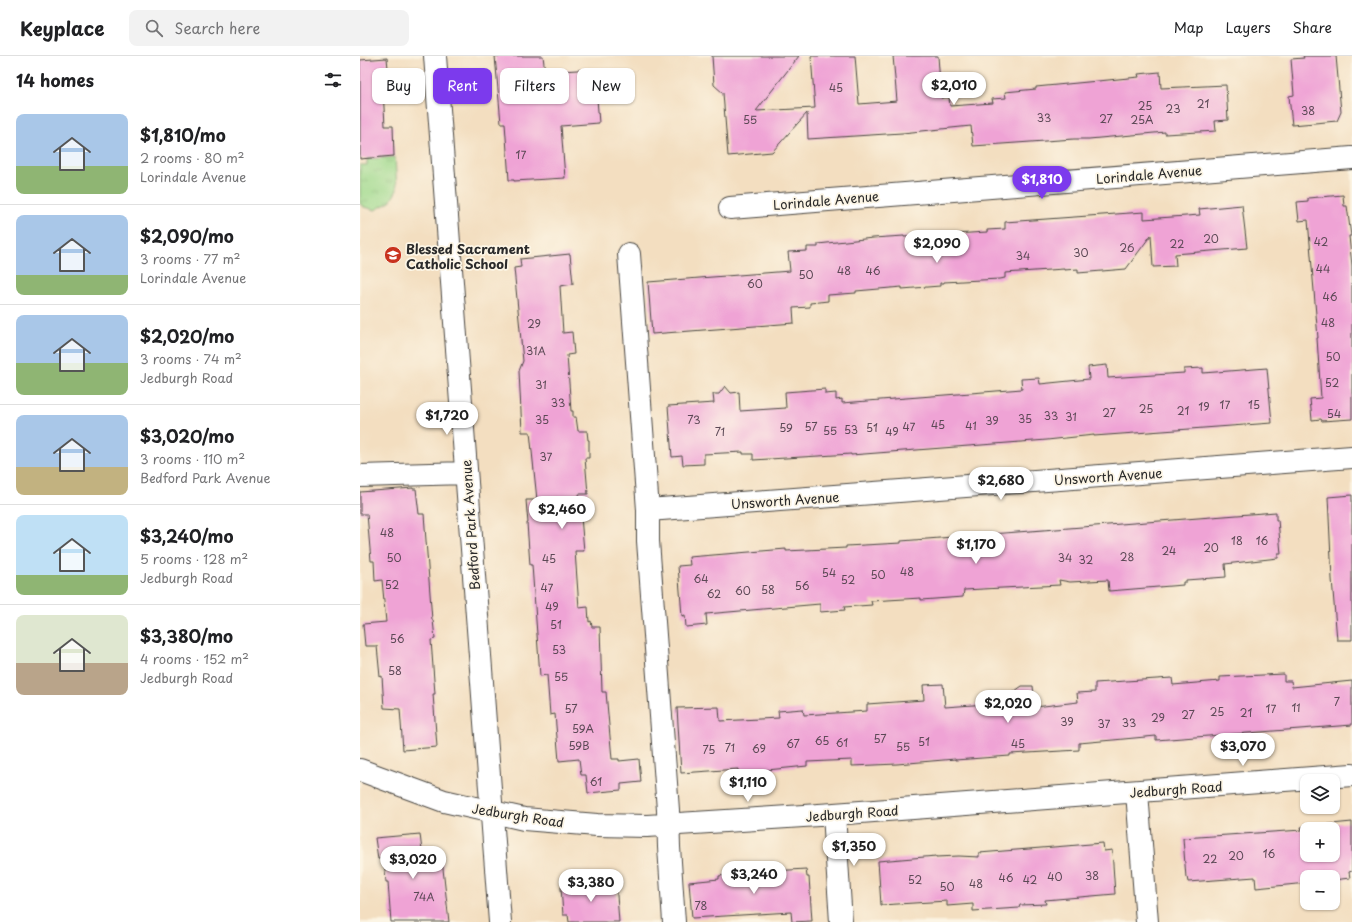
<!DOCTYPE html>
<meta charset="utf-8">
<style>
body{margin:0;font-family:"Playpen Sans",sans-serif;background:#f2f2f2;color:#202124;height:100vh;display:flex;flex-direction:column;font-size:15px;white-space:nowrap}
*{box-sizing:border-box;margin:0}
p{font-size:13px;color:#757577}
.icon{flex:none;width:22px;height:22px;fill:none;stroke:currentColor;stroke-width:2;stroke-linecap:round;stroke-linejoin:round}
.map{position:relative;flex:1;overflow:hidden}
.sheet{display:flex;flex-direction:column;background:#fff;width:360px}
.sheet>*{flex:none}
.guide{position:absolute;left:12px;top:12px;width:380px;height:36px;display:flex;gap:8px}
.tools{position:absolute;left:940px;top:718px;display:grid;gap:8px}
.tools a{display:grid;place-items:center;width:40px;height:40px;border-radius:8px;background:#fff;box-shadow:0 1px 3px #0004;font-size:20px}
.price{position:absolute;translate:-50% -34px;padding:0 9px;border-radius:14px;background:#fff;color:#222;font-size:13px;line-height:26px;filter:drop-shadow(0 1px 2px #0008)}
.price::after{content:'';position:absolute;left:50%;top:24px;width:12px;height:9px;margin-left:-6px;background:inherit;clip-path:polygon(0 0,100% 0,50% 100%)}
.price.active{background:#7c3aed;color:#fff}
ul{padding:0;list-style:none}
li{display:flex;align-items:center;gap:12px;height:100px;padding:0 16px}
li+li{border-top:1px solid #e0e0e0}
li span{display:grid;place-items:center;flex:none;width:112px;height:80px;border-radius:8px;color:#555}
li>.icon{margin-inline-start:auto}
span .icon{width:48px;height:48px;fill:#fffc;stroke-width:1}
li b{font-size:17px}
h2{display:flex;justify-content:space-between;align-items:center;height:48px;padding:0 16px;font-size:17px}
.pill{padding:0 14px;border-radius:8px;background:#fff;box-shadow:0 1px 3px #0004;font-size:14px;line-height:36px}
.pill.active{background:#7c3aed;color:#fff}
header{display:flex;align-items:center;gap:24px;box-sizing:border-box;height:56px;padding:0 20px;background:#fff;border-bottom:1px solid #e0e0e0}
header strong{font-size:19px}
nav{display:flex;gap:22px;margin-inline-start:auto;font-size:14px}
.search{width:280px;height:36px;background:#f2f2f2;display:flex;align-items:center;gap:10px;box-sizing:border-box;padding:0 14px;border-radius:8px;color:#757577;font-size:15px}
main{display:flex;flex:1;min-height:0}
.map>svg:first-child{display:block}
.park{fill:url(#park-tufts);stroke:#65825c}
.building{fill:#efa3d5;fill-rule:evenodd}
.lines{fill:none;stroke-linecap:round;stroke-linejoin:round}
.minor-casing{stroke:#494641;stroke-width:24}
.minor{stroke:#fff;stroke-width:22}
.labels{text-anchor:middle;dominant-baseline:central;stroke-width:3.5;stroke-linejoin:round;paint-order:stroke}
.number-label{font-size:11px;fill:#5c4956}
.street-label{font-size:13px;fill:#2b2b2b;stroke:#fcf5e5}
.poi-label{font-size:13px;font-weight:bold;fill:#2b2b2b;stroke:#fcf5e5;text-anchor:start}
</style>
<header>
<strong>Keyplace</strong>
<div class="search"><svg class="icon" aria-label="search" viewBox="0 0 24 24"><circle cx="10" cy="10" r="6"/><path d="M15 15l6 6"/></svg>Search here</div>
<nav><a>Map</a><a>Layers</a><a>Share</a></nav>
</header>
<main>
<section class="sheet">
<h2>14 homes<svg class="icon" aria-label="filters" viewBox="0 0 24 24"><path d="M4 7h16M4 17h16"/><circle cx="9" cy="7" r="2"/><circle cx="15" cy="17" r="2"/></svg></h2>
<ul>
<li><span style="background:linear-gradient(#a9c7e8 65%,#8fb573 0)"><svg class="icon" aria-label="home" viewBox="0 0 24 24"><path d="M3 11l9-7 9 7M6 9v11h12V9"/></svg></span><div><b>$1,810/mo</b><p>2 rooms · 80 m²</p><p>Lorindale Avenue</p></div></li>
<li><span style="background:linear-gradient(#a9c7e8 75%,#8fb573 0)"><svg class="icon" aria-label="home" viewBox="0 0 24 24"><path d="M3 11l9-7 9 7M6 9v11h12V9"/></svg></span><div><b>$2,090/mo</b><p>3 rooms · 77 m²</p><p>Lorindale Avenue</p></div></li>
<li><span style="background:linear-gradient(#a9c7e8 60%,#8fb573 0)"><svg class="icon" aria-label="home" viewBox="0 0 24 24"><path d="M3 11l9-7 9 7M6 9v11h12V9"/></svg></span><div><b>$2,020/mo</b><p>3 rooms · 74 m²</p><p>Jedburgh Road</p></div></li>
<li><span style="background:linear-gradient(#a9c7e8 65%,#c2b280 0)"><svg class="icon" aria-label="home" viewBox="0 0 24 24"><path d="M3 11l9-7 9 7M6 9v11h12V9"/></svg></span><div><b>$3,020/mo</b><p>3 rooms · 110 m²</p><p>Bedford Park Avenue</p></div></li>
<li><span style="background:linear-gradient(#bfe0f5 75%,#8fb573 0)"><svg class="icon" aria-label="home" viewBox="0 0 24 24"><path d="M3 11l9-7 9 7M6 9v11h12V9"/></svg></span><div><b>$3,240/mo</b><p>5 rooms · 128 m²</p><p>Jedburgh Road</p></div></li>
<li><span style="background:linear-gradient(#dfe7d0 60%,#b9a48a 0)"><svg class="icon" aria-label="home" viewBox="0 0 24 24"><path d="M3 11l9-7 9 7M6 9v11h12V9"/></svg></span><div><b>$3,380/mo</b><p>4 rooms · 152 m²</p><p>Jedburgh Road</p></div></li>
</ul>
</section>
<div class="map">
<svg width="992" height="866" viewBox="0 0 992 866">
<defs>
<pattern id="park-tufts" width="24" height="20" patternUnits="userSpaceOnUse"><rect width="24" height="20" fill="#9fd98c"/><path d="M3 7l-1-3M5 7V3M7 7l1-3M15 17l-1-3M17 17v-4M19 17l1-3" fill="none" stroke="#89ba79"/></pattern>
</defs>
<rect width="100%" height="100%" fill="#fcf5e5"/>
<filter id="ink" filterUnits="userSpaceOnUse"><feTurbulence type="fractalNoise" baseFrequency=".025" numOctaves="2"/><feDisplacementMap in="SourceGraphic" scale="8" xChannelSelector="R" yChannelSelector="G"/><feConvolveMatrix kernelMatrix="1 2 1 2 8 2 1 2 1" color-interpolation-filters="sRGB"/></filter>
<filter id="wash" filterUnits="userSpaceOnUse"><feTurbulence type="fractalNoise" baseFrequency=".012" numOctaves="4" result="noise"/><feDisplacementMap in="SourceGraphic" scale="16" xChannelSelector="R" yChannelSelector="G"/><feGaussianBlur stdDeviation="0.9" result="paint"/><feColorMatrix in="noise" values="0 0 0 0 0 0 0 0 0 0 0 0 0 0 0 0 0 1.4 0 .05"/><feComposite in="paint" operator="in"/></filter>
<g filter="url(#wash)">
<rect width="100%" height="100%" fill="#f3dec0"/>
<!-- park -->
<path class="park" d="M35 101 37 134 30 146 15 154 4 151 0 148V109H7V103Z"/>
<g id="blocks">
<!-- building -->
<path class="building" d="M135 0H183L185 16 233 13 234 20 235 19 239 67 201 70 205 122 154 125V124H149L145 67H141Z
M352 0H439L396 55 455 52 451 0H495L499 48 537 45 533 0H578L581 42 589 41 590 50 633 47 632 43 646 42 645 36 676 33V31L779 21 778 18 800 16 801 32 866 29 868 64 855 65 856 75 805 78V76L729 83H714L613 90 611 70 542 77 448 83 447 57 412 96 368 100 363 37 354 29Z
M943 0H976L981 56 977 65 932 69 929 40 934 39 931 3 944 2Z
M27 2 30 33H23L25 70H33L34 100 0 103V4Z
M983 139 984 150H987L991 180H989L992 210V363L962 365 961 363 952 364 950 343 961 342 957 282H958L948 164 939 165 937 146 948 145V142Z
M882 149 887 192 815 198 816 210 793 211 791 179 766 213 718 217V213L704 214V213L645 217V222L639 223 584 226V227H580V230L542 233V231L496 235V237L468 239V245L450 247V251L433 252 434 267 292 278 288 226 430 215 428 196 447 195V191H458V188L513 182 544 180V181L627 176V174L645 173V166L784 156V163L840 159 839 153Z
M210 198 213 228 200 230 203 277 212 276 214 298 207 299 211 355H213V361H216L218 375H227L228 384H229V402H225L228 438H219L224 495H215L219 552 228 551 229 566 231 565 232 571H240L242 636H246L252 703H259V705L279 703 281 726 261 728V734L228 737 226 719H221L219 703 199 705 195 658 190 659 187 619 180 620 172 509H170L167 467H168L166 444H177L170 376H162L159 315 163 305 154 212 161 211 160 203Z
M747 309 748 322 824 317V313L843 312V317L907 312 912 367 734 380V379L687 384 491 399V398L393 404V398H383V396L344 398V408L323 409 322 400 312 401 308 350 354 347 353 338H359L365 330 371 337 379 336 380 355 426 352 425 336 465 333V338L476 337V344L482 343V347L662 333 661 323 679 322 680 328 729 323 728 311Z
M53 432V433H56L59 458H64L72 564H73L75 583 71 584 75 638H73L77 691 43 694 40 653 24 652 22 620 20 621 17 590H5L3 568 26 566 22 524 15 525 14 505H11L7 458H0V436Z
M992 439V584H977L972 523 968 441Z
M916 456V464H918L921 498H918V502L865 508 866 521 826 524V526H823V529L749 535 748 524 710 526 699 524 700 529 604 534 603 541 561 544V542L511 545 512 549 484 551 485 554 460 556V548L346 558 347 569 326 571 325 559 322 560 318 510 330 509 329 501 426 493V495L486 492V490L541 487V485Z
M924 618V625H931L932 631 992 625V669L796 684V680L753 684 719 687V694L650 698V700L595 704V703L537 708 492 710V704L447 706V710L407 714V715L378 717V713L321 717 317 652 359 651 360 665 419 662 418 655 443 653 444 659 507 655V648L564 644 563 629 583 628 585 651 627 648 626 642 648 640 662 630H673L675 651 718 646 717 637 735 636V627L812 622 813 629 860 625V621Z
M992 766V815L989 816 990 822 973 824V821H947V827L896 832 895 821 828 826 827 821 826 822 823 782 942 774 941 771ZM947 773H973V799H947Z
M60 778 62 795 73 793V796L81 795 89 866H31L28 826H26L24 803H18L15 782Z
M743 787 744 795 752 794 755 838 685 844 686 848 660 849 659 852 613 855V848L587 850V845L521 849 518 805 576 800V801L599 800 619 801V797Z
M446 813 447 821H449L452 865 432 866 431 856 332 862 329 826 359 823V820L381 817Z
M256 826 259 866H209L208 859H203L201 831Z"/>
</g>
</g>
<g filter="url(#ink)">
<use href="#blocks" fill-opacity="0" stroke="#494641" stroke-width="1"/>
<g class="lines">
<defs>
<path id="minor" d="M75 0 140 866
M370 152 992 102
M269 198 288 454V485L308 754 309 791 314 866
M0 420 106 417
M288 454 992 401
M0 714 84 745 164 763 237 769 287 770 474 758 992 719
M777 736 787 866
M474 758 481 866"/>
</defs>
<!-- minor casing -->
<use href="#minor" class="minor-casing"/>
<!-- minor -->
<use href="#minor" class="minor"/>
</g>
</g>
<!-- icons -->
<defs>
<symbol id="school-disc" viewBox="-11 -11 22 22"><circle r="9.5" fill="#c8321e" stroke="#fcf5e5"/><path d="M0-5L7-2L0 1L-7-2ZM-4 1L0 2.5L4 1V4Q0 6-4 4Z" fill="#fff"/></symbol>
</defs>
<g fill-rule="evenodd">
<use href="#school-disc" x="23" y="189" width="20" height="20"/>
</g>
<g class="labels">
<!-- number labels -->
<g class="number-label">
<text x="476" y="31">45</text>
<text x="843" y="47">21</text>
<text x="785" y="49">25</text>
<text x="813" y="52">23</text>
<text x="948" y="54">38</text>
<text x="684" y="61">33</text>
<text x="746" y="62">27</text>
<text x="390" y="63">55</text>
<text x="782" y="63">25A</text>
<text x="161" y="98">17</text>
<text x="851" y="182">20</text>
<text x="961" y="185">42</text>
<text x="817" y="187">22</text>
<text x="767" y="191">26</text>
<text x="721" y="196">30</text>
<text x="663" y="199">34</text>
<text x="963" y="212">44</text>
<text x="484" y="214">48</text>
<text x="513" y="214">46</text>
<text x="446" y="218">50</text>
<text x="395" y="227">60</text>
<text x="970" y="240">46</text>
<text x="968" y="266">48</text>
<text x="174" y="267">29</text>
<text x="176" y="294">31A</text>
<text x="973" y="300">50</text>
<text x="972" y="326">52</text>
<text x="181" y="328">31</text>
<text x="198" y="346">33</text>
<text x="865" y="348">17</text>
<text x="894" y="348">15</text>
<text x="844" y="350">19</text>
<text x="786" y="352">25</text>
<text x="823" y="354">21</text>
<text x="749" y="356">27</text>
<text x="974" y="357">54</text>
<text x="691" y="359">33</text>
<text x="711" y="360">31</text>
<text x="665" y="362">35</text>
<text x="182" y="363">35</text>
<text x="334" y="363">73</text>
<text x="632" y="364">39</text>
<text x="578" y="368">45</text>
<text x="611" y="369">41</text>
<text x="451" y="370">57</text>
<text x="549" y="370">47</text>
<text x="426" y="371">59</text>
<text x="512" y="371">51</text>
<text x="491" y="373">53</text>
<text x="470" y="374">55</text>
<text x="360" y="375">71</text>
<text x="532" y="375">49</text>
<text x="186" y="400">37</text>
<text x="27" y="476">48</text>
<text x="877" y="484">18</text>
<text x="902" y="484">16</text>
<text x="851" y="491">20</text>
<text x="809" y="494">24</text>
<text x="767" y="500">28</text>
<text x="34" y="501">50</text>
<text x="705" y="501">34</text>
<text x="189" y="502">45</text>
<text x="726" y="503">32</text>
<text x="547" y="515">48</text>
<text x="469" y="516">54</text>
<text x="518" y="518">50</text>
<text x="341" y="522">64</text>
<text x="488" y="523">52</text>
<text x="32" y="528">52</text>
<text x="442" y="529">56</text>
<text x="187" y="531">47</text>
<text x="408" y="533">58</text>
<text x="383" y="534">60</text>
<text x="354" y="537">62</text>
<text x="192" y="550">49</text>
<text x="196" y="568">51</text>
<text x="37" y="582">56</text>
<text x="199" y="593">53</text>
<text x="35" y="614">58</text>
<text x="201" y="620">55</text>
<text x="977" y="645">7</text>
<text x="936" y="651">11</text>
<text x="211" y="652">57</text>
<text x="911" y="652">17</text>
<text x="857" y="655">25</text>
<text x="886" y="656">21</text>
<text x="828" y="658">27</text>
<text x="798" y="661">29</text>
<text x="707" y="665">39</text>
<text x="769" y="666">33</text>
<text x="744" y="667">37</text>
<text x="223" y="672">59A</text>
<text x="520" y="682">57</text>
<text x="462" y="684">65</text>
<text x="564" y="685">51</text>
<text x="482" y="686">61</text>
<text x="433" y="687">67</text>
<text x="658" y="687">45</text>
<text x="219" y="689">59B</text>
<text x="543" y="690">55</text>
<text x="370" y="691">71</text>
<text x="399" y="692">69</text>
<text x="349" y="693">75</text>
<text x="236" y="725">61</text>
<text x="909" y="797">16</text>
<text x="876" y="799">20</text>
<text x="850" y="802">22</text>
<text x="732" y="819">38</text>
<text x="695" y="820">40</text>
<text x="646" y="821">46</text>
<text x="555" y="823">52</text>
<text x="670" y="823">42</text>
<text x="616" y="827">48</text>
<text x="587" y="830">50</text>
<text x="64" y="840">74A</text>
<text x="341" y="849">78</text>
</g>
<!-- street labels -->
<g class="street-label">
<text transform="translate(789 118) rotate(-5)">Lorindale Avenue</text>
<text transform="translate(466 144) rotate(-5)">Lorindale Avenue</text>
<text transform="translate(748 420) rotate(-4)">Unsworth Avenue</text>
<text transform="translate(425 444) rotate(-4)">Unsworth Avenue</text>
<text transform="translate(110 469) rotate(-94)">Bedford Park Avenue</text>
<text transform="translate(816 733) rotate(-4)">Jedburgh Road</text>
<text transform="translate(492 757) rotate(-4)">Jedburgh Road</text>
<text transform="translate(158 759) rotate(9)">Jedburgh Road</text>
</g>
<!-- poi labels -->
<g class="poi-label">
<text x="46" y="192">Blessed Sacrament<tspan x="46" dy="15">Catholic School</tspan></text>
</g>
</g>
</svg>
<div class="tools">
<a><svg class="icon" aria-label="layers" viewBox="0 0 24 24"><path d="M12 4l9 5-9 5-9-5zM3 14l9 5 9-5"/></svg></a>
<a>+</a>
<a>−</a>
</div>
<b class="price" style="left:594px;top:50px">$2,010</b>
<b class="price active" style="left:682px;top:144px">$1,810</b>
<b class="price" style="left:577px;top:208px">$2,090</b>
<b class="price" style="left:87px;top:380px">$1,720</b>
<b class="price" style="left:641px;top:445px">$2,680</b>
<b class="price" style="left:202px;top:474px">$2,460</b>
<b class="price" style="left:616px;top:509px">$1,170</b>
<b class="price" style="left:648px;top:668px">$2,020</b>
<b class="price" style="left:883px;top:711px">$3,070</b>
<b class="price" style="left:388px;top:747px">$1,110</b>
<b class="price" style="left:494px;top:811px">$1,350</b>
<b class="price" style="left:53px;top:824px">$3,020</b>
<b class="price" style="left:394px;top:839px">$3,240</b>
<b class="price" style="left:231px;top:847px">$3,380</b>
<div class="guide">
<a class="pill">Buy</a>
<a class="pill active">Rent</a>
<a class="pill">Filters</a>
<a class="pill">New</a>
</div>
</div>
</main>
